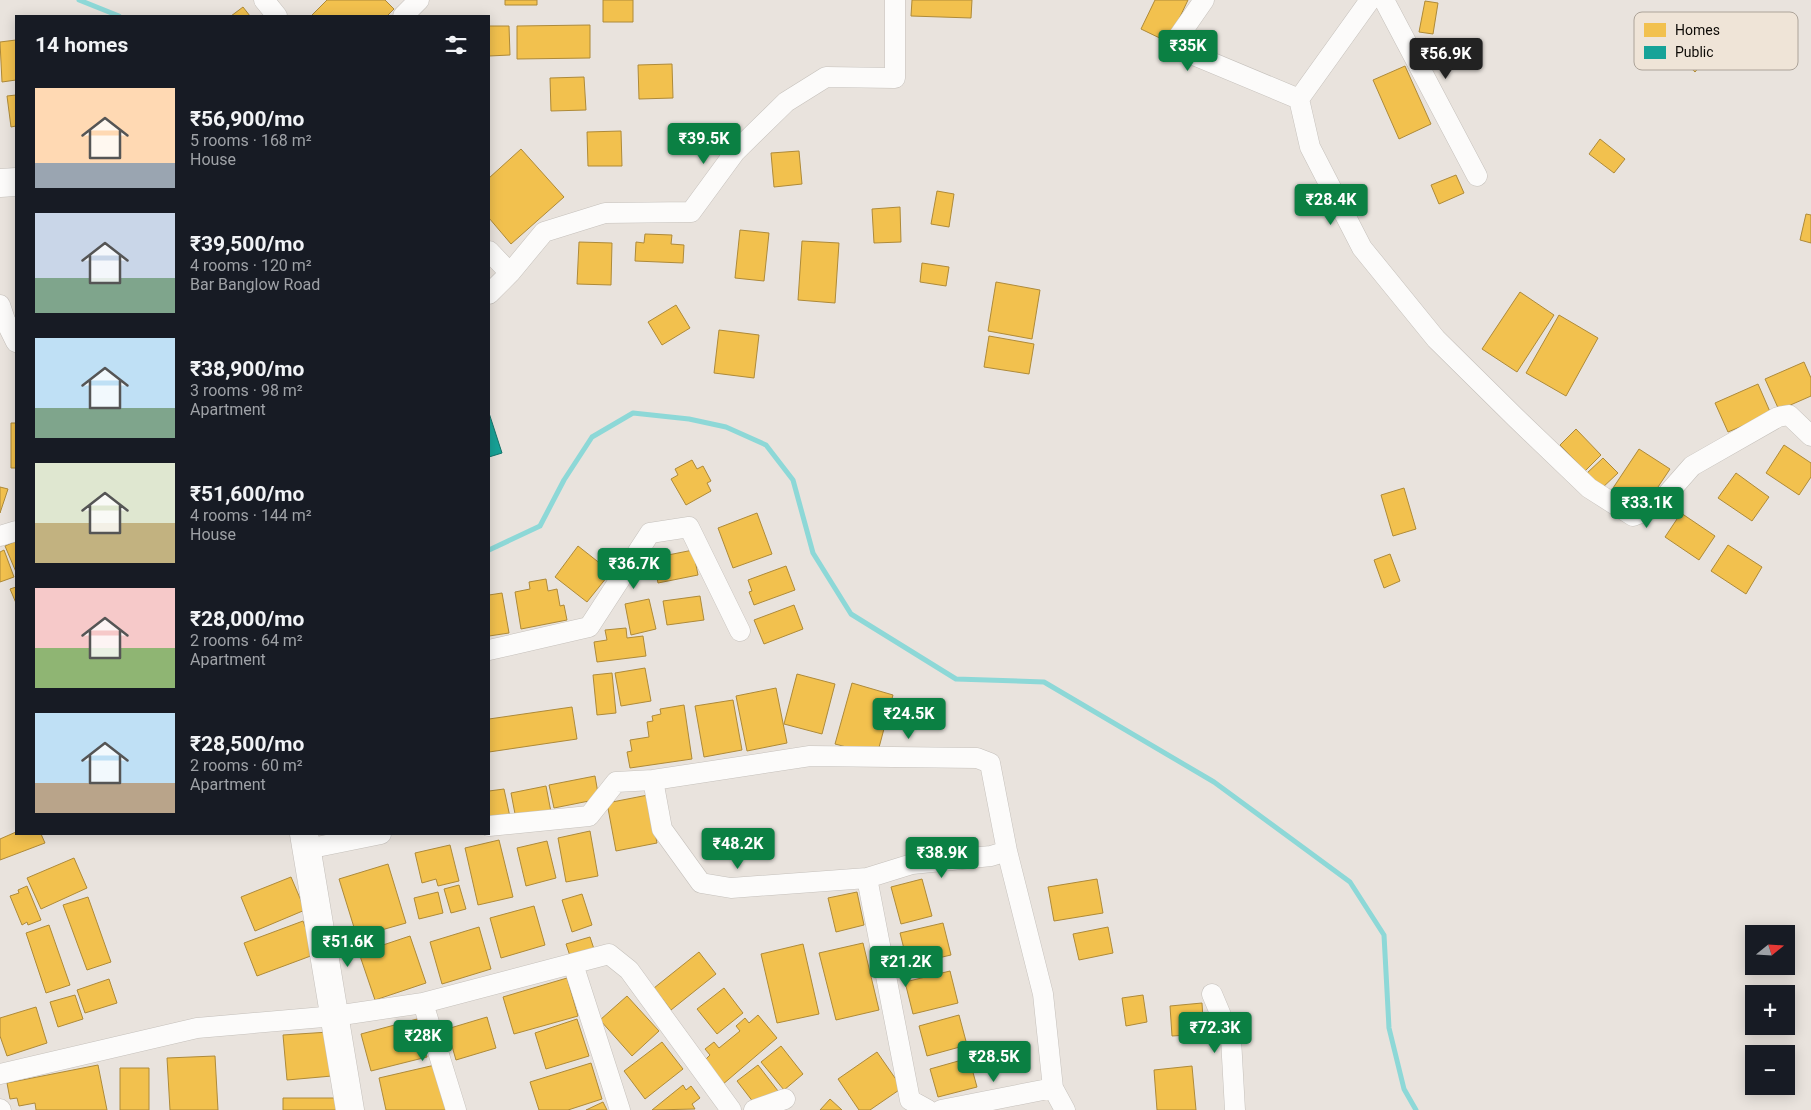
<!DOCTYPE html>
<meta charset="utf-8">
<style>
body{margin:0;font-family:Roboto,sans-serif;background:#20242c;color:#f1f3f6;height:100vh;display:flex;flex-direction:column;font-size:19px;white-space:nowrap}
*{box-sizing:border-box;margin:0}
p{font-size:16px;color:#9ea1a6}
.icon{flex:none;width:28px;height:28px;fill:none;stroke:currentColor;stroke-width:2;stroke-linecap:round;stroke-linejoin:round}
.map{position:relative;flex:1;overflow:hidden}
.side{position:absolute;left:15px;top:15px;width:475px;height:820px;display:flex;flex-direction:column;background:#171b24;border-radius:0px;box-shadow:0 2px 12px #0003}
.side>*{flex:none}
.needle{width:32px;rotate:72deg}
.buttons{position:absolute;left:1745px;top:925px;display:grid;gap:10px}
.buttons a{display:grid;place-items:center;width:50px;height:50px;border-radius:0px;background:#171b24;box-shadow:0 2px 12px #0003;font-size:25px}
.price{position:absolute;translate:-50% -42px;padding:0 11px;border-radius:5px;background:#0b8043;color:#fff;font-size:16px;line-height:32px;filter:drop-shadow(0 1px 2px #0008)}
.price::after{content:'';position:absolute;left:50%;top:30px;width:15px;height:11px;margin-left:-8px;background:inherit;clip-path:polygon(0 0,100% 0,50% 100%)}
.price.on{background:#222;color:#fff}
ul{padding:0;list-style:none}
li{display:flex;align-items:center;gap:15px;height:125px;padding:0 20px}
li span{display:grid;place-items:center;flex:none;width:140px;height:100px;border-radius:0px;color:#555}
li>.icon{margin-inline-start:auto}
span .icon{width:60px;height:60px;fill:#fffc;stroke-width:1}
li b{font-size:21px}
h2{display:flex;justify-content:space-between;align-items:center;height:60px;padding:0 20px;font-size:21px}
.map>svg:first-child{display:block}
.homes{fill:#f2c14e;stroke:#ae8a39}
.public{fill:#17a398;stroke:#14756c}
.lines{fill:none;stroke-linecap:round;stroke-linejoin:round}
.stream{stroke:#8dd8d7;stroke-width:5}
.street-casing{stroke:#c5c0bb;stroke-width:21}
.secondary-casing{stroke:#c5c0bb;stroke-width:29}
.street{stroke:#fcfbfa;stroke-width:20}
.secondary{stroke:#fcfbfa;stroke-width:28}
.key{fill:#efe4d7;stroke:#aca399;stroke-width:1}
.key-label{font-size:14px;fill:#0e0b07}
</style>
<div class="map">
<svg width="1811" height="1110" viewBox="0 0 1811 1110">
<rect width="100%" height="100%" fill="#e9e3dd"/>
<!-- homes -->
<path class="homes" d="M327 0H385L394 9 387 16H311Z
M505 0H537V5H505Z
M603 0H633V22H603Z
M912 0H972L971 18 911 16Z
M1155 0H1188L1168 42 1141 29Z
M1425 1 1438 3 1433 34 1419 32Z
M243 7 250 16H231Z
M590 25V58L517 59V26Z
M1694 25 1718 47 1695 72 1672 50Z
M489 26H509L510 55 489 56Z
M16 40V80L2 82 0 42Z
M672 64 673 98 639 99 638 65Z
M1405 66 1431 124 1399 139 1373 80Z
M584 77 586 110 551 111 550 78Z
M16 95V126L11 127 7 96Z
M621 131 622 166H588L587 132Z
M1600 139 1625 159 1614 173 1589 154Z
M521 149 564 197 511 244 489 218V178Z
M799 151 802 184 774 187 771 153Z
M1456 175 1464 193 1439 204 1431 185Z
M937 191 954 194 949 227 931 224Z
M900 207 901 242 874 243 872 209Z
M1806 214 1811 215V243L1800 240Z
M740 230 769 233 764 281 735 278Z
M645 234 672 235 671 244 684 245 683 263 635 261 636 242 644 243Z
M802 241 839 243 835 303 798 300Z
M579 242 612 243 611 285 577 284Z
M922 263 949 267 946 286 920 282Z
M996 282 1040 290 1032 339 988 331Z
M1520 292 1554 315 1517 372 1482 349Z
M676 305 690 328 662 345 648 322Z
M1559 315 1598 338 1566 396 1526 373Z
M719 330 759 335 754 378 714 373Z
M989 336 1034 344 1029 374 984 367Z
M1804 362 1811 378V396L1779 410 1765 379Z
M1758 384 1771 414 1728 432 1715 403Z
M11 423H16V468H11Z
M1576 429 1601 455 1585 471 1560 445Z
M1784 445 1811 463V477L1799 495 1766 473Z
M1639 449 1670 469 1644 508 1613 488Z
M1603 458 1618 473 1601 489 1586 474Z
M692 460 697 469 703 466 711 481 707 483 711 491 686 505 671 479 678 475 675 469Z
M1736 473 1769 497 1752 521 1718 498Z
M0 487 8 489 0 513Z
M1404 488 1416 529 1393 536 1381 495Z
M757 513 772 554 733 568 718 528Z
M1681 513 1715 536 1699 560 1665 537Z
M16 541V572L5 546Z
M1728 545 1762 567 1746 594 1711 571Z
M578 546 611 572 587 602 555 577Z
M4 550 14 577 0 582V552Z
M693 550 698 575 658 583 653 558Z
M1390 554 1400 581 1384 588 1374 560Z
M786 566 795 590 754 605 749 592 752 591 748 580Z
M546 579 548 591 557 589 560 606 564 605 567 620 521 629 515 592 530 589 529 582Z
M16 587V603L10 589Z
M502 593 509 633 489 636V595Z
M700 596 704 620 667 625 663 601Z
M649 599 656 629 631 635 625 604Z
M794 605 803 629 764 644 754 620Z
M626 628 627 638 643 636 646 656 597 662 594 642 607 640 605 630Z
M645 668 651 701 621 706 615 673Z
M612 673 616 713 597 715 593 675Z
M797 674 835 684 822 734 784 724Z
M852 683 893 695 877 755 835 744Z
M776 688 787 743 747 751 736 696Z
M733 700 742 750 704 757 695 706Z
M684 705 692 759 630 768 627 752 632 751 630 740 649 737 647 722 653 721 652 716 661 714 660 709Z
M572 707 577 739 489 752V719Z
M595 776 599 799 554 808 549 785Z
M546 786 551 812 516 819 511 793Z
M504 789 510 817 489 821V791Z
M648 795 657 843 616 851 607 803Z
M590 831 598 876 566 882 558 838Z
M16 832V834H41L45 843 0 860V839Z
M499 840 513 897 478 905 465 848Z
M547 841 556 878 526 886 517 848Z
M450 845 459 881 438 886 436 879 422 883 415 853Z
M74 858 87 888 41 909 27 878Z
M388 864 406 923 357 937 339 879Z
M291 877 305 910 255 931 241 897Z
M922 879 932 916 901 924 891 887Z
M1097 879 1103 913 1054 921 1048 887Z
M459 885 466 909 451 913 444 889Z
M27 886 41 920 28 925 27 922 22 925 10 896 19 893 18 890Z
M438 892 443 913 419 919 414 898Z
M857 892 864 925 836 932 828 898Z
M582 894 592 925 572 932 562 900Z
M88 897 111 962 87 970 63 905Z
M534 906 545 945 501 958 490 918Z
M303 921 316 954 257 976 244 943Z
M943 923 951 955 908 965 900 933Z
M49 925 70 985 46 993 26 933Z
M479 927 491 969 442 984 430 942Z
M1108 927 1113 953 1079 960 1073 934Z
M410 936 426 983 375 1000 359 953Z
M590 937 595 952 571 959 566 944Z
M863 943 879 1010 836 1020 819 953Z
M803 944 819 1014 777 1023 761 954Z
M699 952 716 974 671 1010 654 988Z
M950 971 958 1003 913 1014 905 982Z
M567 978 578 1016 514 1034 503 997Z
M109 979 117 1003 85 1013 77 990Z
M724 988 743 1013 717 1034 697 1009Z
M75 995 83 1019 58 1027 50 1002Z
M1143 995 1147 1022 1126 1026 1122 998Z
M627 996 659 1031 632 1056 600 1020Z
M1202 1003 1204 1034 1172 1036 1170 1006Z
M36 1007 47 1043 7 1056 0 1036V1018Z
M758 1015 777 1038 722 1085 703 1062 710 1055 705 1049 714 1042 719 1048 740 1031 736 1026 745 1018 749 1023Z
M959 1015 967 1045 927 1056 919 1026Z
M487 1017 496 1048 456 1060 447 1029Z
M417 1019 427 1057 371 1071 361 1034Z
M577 1019 589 1056 546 1069 535 1033Z
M329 1032 332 1076 287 1080 283 1035Z
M662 1042 683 1069 645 1099 624 1071Z
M781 1046 803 1074 784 1090 761 1062Z
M877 1052 902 1088 870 1110H859L838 1079Z
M215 1056 218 1110H170L167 1058Z
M969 1058 977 1087 938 1097 930 1069Z
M591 1063 602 1099 568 1110H539L530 1082Z
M98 1065 107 1110H36L35 1103 19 1106 17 1098 10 1099 7 1083Z
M435 1065 446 1110H386L379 1078Z
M758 1065 778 1091 757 1107 737 1081Z
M1192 1066 1196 1110H1157L1154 1070Z
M120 1068H149V1110H120Z
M683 1085 686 1090 691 1086 700 1098 692 1104 695 1109 652 1110Z
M283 1098H337L336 1110H283Z
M830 1099 842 1110H820Z
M603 1102 607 1110H586Z"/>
<!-- public -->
<path class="public" d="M489 413 502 453 489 457Z"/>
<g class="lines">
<!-- stream -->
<path class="stream" d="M79 0 119 16
M489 550 540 526 564 480 592 437 633 413 689 419 726 427 766 445 793 480 813 553 851 614 956 679 1044 682 1214 782 1350 882 1384 935 1389 1028 1404 1089 1416 1110"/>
<defs>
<path id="street" d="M264 0 277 16
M1204 0 1172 46 1299 99
M1370 0 1299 99 1310 147 1362 248 1436 339 1517 419 1589 488 1633 516 1656 507 1692 466 1778 417 1789 415 1811 436
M1384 0 1477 176
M403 16 419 0
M489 251 510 273
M489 294 510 273 544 232 605 213 691 212 735 152 786 102 826 77 895 78V0
M0 305 5 320 16 342
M0 536 16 531
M489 650 589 627 650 533 689 527 740 631
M653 780 662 829 701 883 731 888 867 878 912 864 991 856 1007 851
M489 826 589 816 616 782 653 780 810 756 977 758 990 763 1007 851 1043 994 1053 1088 1065 1110
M307 849 381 834
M867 878 910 1100 928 1110
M573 964 620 1110
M1212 994 1231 1039 1235 1110
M423 1003 456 1110
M0 1074 197 1028 335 1016 423 1003 609 954 629 970 731 1110
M0 1109 1 1110
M754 1110 785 1099
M941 1110 1053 1088"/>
<path id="secondary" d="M0 183 16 182
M304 834 350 1110"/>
</defs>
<!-- street casing -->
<use href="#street" class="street-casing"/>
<!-- secondary casing -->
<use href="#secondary" class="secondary-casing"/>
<!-- street -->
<use href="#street" class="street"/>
<!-- secondary -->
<use href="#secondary" class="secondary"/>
</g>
<!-- legend -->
<rect x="1634" y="12" width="164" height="58" rx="8" class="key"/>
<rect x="1644" y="23" width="22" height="14" fill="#f2c14e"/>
<rect x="1644" y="46" width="22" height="13" fill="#17a398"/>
<g class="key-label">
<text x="1675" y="35">Homes</text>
<text x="1675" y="57">Public</text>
</g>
</svg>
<div class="buttons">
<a><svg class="needle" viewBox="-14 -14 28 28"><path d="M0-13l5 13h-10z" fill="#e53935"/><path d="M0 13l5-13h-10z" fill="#9ea1a6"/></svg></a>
<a>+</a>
<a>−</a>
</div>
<b class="price" style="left:1188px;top:72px">₹35K</b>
<b class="price on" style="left:1446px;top:80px">₹56.9K</b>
<b class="price" style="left:704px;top:165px">₹39.5K</b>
<b class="price" style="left:1331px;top:226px">₹28.4K</b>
<b class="price" style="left:1647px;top:529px">₹33.1K</b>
<b class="price" style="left:634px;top:590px">₹36.7K</b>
<b class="price" style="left:909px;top:740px">₹24.5K</b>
<b class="price" style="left:738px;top:870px">₹48.2K</b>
<b class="price" style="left:942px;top:879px">₹38.9K</b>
<b class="price" style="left:348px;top:968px">₹51.6K</b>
<b class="price" style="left:906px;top:988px">₹21.2K</b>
<b class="price" style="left:1215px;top:1054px">₹72.3K</b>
<b class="price" style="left:423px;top:1062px">₹28K</b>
<b class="price" style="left:994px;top:1083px">₹28.5K</b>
<section class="side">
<h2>14 homes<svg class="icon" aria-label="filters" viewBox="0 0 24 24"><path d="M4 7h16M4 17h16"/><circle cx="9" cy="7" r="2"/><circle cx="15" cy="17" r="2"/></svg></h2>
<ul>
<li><span style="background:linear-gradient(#ffd9b3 75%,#9aa5b1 0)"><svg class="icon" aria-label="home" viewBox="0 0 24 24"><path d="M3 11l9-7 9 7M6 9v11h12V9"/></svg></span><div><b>₹56,900/mo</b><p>5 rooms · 168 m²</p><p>House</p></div></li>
<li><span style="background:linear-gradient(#c9d6e8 65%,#7fa58c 0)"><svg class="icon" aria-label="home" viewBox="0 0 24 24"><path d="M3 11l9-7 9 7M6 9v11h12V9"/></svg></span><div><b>₹39,500/mo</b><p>4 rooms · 120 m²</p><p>Bar Banglow Road</p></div></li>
<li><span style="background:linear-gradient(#bfe0f5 70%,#7fa58c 0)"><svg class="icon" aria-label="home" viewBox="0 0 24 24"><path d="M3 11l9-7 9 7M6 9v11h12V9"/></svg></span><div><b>₹38,900/mo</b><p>3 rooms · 98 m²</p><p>Apartment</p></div></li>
<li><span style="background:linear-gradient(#dfe7d0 60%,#c2b280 0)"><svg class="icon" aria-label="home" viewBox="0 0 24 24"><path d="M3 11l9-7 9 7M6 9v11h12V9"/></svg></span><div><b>₹51,600/mo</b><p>4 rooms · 144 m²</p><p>House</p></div></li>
<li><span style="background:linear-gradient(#f6c9c9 60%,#8fb573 0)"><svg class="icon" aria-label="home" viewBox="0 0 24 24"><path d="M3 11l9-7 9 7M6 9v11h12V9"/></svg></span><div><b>₹28,000/mo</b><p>2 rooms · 64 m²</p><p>Apartment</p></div></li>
<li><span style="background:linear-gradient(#bfe0f5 70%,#b9a48a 0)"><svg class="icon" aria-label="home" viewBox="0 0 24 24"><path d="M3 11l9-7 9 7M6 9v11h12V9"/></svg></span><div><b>₹28,500/mo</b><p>2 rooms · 60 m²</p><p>Apartment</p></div></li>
</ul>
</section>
</div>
